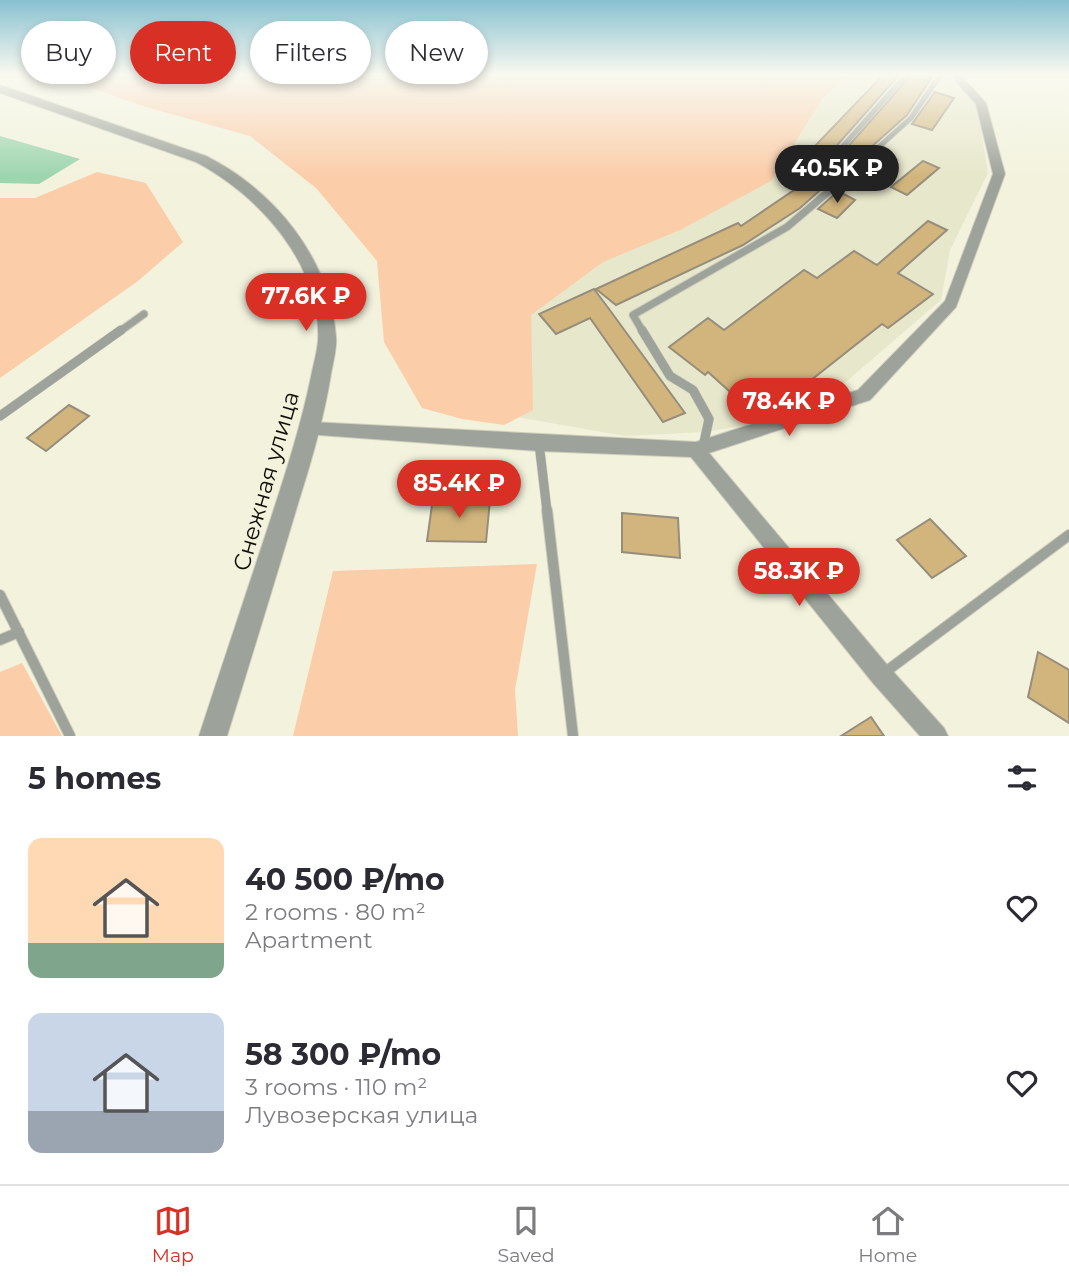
<!DOCTYPE html>
<meta charset="utf-8">
<style>
body{margin:0;font-family:Montserrat,sans-serif;background:#f7f7f7;color:#2b2b33;height:100vh;display:flex;flex-direction:column;font-size:26px;white-space:nowrap}
*{box-sizing:border-box;margin:0}
p{font-size:23px;color:#7c7c81}
.icon{flex:none;width:38px;height:38px;fill:none;stroke:currentColor;stroke-width:2;stroke-linecap:round;stroke-linejoin:round}
.map{position:relative;height:736px;overflow:hidden}
.panel{display:flex;flex-direction:column;background:#fff;flex:1}
.panel>*{flex:none}
.guide{position:absolute;left:21px;top:21px;width:700px;height:63px;display:flex;gap:14px}
.price{position:absolute;translate:-50% -60px;padding:0 16px;border-radius:24px;background:#d93025;color:#fff;font-size:23px;line-height:46px;filter:drop-shadow(0 2px 4px #0008)}
.price::after{content:'';position:absolute;left:50%;top:42px;width:21px;height:16px;margin-left:-10px;background:inherit;clip-path:polygon(0 0,100% 0,50% 100%)}
.price.active{background:#222;color:#fff}
ul{padding:0;list-style:none}
li{display:flex;align-items:center;gap:21px;height:175px;padding:0 28px}
li span{display:grid;place-items:center;flex:none;width:196px;height:140px;border-radius:14px;color:#555}
li>.icon{margin-inline-start:auto}
span .icon{width:84px;height:84px;fill:#fffc;stroke-width:1}
li b{font-size:30px}
h2{display:flex;justify-content:space-between;align-items:center;height:84px;padding:0 28px;font-size:30px}
.tag{padding:0 24px;border-radius:32px;background:#fff;box-shadow:0 4px 10px #0003;font-size:24px;line-height:63px}
.tag.active{background:#d93025;color:#fff}
.tabs{display:flex;justify-content:space-around;align-items:center;height:98px;border-top:2px solid #e1e1e2;background:#fff;font-size:19px;color:#7c7c81}
.tabs a{display:grid;justify-items:center;gap:4px}
.tabs .active{color:#d93025}
.map>svg:first-child{display:block}
.built{fill:#e7e7cb}
.green{fill:#fbcda9}
.water{fill:#9cd5ae}
.building{fill:#d2b57d;stroke:#968d7c;stroke-width:2}
.lines{fill:none;stroke-linecap:round;stroke-linejoin:round}
.service-far3-casing{stroke:#cecebb;stroke-width:6}
.service-far2-casing{stroke:#cecebb;stroke-width:9}
.service-far1-casing{stroke:#cecebb;stroke-width:10}
.service-casing{stroke:#cecebb;stroke-width:12}
.minor-casing{stroke:#cecebb;stroke-width:2}
.tertiary-casing{stroke:#cecebb;stroke-width:2}
.service-far3{stroke:#9da29a;stroke-width:5}
.service-far2{stroke:#9da29a;stroke-width:7}
.service-far1{stroke:#9da29a;stroke-width:9}
.service{stroke:#9da29a;stroke-width:10}
.minor{fill:#9da29a;fill-rule:evenodd}
.tertiary{fill:#9da29a;fill-rule:evenodd}
.labels{text-anchor:middle;dominant-baseline:central;stroke-width:6;stroke-linejoin:round;paint-order:stroke}
.street-label{font-size:23px;fill:#0f0f08;stroke:#f2f2dd}
</style>
<div class="map">
<svg width="1069" height="736" viewBox="0 0 1069 736">
<rect width="100%" height="100%" fill="#f2f2dd"/>
<!-- built -->
<path class="built" d="M843 74H955L977 105 988 173 950 250 941 300 841 386 769 422 703 432 625 436 517 417 524 318Z"/>
<!-- green -->
<path class="green" d="M51 74H849L822 99 771 181 680 230 603 262 531 315 533 410 504 425 462 419 422 408 384 342 377 261 316 188 250 136 146 107Z
M97 172 146 183 183 242 138 281 0 378V198H35Z
M537 564 515 690 518 736H293L333 571Z
M22 663 62 736H0V672Z"/>
<!-- water -->
<path class="water" d="M0 136 80 159 39 184 0 183Z"/>
<!-- building -->
<path class="building" d="M884 74H900L832 151V157L812 149Z
M912 74H934L907 115 851 165 837 159Z
M935 92 954 98 932 130 912 124Z
M923 161 939 168 907 195 891 187Z
M812 178 826 185 800 208 743 245 616 305 596 289 738 223 741 226Z
M838 191 855 200 837 218 818 209Z
M928 221 947 230 898 273 933 294 888 328 882 324 763 418 760 419 708 372 705 375 669 347 708 318 724 330 804 270 817 278 854 251 877 265Z
M594 289 609 309 685 413 663 422 590 318 556 334 539 314Z
M69 405 89 416 46 451 27 438Z
M433 498 490 500 486 542 427 541Z
M622 513 678 518 680 558 622 552Z
M930 519 966 556 932 578 897 540Z
M1038 652 1069 670V723L1028 697Z
M871 717 884 736H841Z"/>
<g class="lines">
<defs>
<path id="service-far3" d="M836 154 907 74
M832 189 911 118 941 74"/>
<path id="service-far2" d="M119 332 144 314
M643 332 633 315 787 227 834 187"/>
<path id="service-far1" d="M642 330 670 376 693 390 709 419 703 447
M0 416 121 330
M539 443 547 511"/>
<path id="service" d="M547 510 573 736
M0 595 70 736
M0 640 19 632
M884 673 1069 535"/>
<path id="minor" d="M954 74H964L965 80 986 103 1005 174 956 307 870 400 709 453 889 667 944 728 948 736H920L873 683 691 457 539 451 305 434 302 429 305 424 311 422 696 442 858 390 945 301 993 174 976 104 957 83Z"/>
<path id="tertiary" d="M0 85 206 156C275 191 330 258 336 337 337 349 333 362 331 374 324 417 313 456 300 497 276 577 252 656 227 736H199C223 662 248 589 272 515 287 469 301 425 311 377 313 366 317 353 318 341 322 265 259 195 196 162L0 93Z"/>
</defs>
<!-- service-far3 casing -->
<use href="#service-far3" class="service-far3-casing"/>
<!-- service-far2 casing -->
<use href="#service-far2" class="service-far2-casing"/>
<!-- service-far1 casing -->
<use href="#service-far1" class="service-far1-casing"/>
<!-- service casing -->
<use href="#service" class="service-casing"/>
<!-- minor casing -->
<use href="#minor" class="minor-casing"/>
<!-- tertiary casing -->
<use href="#tertiary" class="tertiary-casing"/>
<!-- service-far3 -->
<use href="#service-far3" class="service-far3"/>
<!-- service-far2 -->
<use href="#service-far2" class="service-far2"/>
<!-- service-far1 -->
<use href="#service-far1" class="service-far1"/>
<!-- service -->
<use href="#service" class="service"/>
<!-- minor -->
<use href="#minor" class="minor"/>
<!-- tertiary -->
<use href="#tertiary" class="tertiary"/>
</g>
<!-- sky -->
<linearGradient id="sky" x2="0" y2="1"><stop stop-color="#89c1d1"/><stop offset="0.42" stop-color="#f9f9f0"/><stop offset="1" stop-color="#f9f9f0" stop-opacity="0"/></linearGradient>
<rect width="1069" height="177" fill="url(#sky)"/>
<g class="labels">
<!-- street labels -->
<g class="street-label">
<text transform="translate(266 481) rotate(-74)">Снежная улица</text>
</g>
</g>
</svg>
<b class="price active" style="left:837px;top:205px">40.5K ₽</b>
<b class="price" style="left:306px;top:333px">77.6K ₽</b>
<b class="price" style="left:789px;top:438px">78.4K ₽</b>
<b class="price" style="left:459px;top:520px">85.4K ₽</b>
<b class="price" style="left:799px;top:608px">58.3K ₽</b>
<div class="guide">
<a class="tag">Buy</a>
<a class="tag active">Rent</a>
<a class="tag">Filters</a>
<a class="tag">New</a>
</div>
</div>
<section class="panel">
<h2>5 homes<svg class="icon" aria-label="filters" viewBox="0 0 24 24"><path d="M4 7h16M4 17h16"/><circle cx="9" cy="7" r="2"/><circle cx="15" cy="17" r="2"/></svg></h2>
<ul>
<li><span style="background:linear-gradient(#ffd9b3 75%,#7fa58c 0)"><svg class="icon" aria-label="home" viewBox="0 0 24 24"><path d="M3 11l9-7 9 7M6 9v11h12V9"/></svg></span><div><b>40 500 ₽/mo</b><p>2 rooms · 80 m²</p><p>Apartment</p></div><svg class="icon" aria-label="heart" viewBox="0 0 24 24"><path d="M12 20l-8-8c-3-5 5-10 8-4 3-6 11-1 8 4z"/></svg></li>
<li><span style="background:linear-gradient(#c9d6e8 70%,#9aa5b1 0)"><svg class="icon" aria-label="home" viewBox="0 0 24 24"><path d="M3 11l9-7 9 7M6 9v11h12V9"/></svg></span><div><b>58 300 ₽/mo</b><p>3 rooms · 110 m²</p><p>Лувозерская улица</p></div><svg class="icon" aria-label="heart" viewBox="0 0 24 24"><path d="M12 20l-8-8c-3-5 5-10 8-4 3-6 11-1 8 4z"/></svg></li>
</ul>
</section>
<nav class="tabs">
<a class="active"><svg class="icon" aria-label="map" viewBox="0 0 24 24"><path d="M3 6l6-2 6 2 6-2v14l-6 2-6-2-6 2zM9 4v14M15 6v14"/></svg>Map</a>
<a><svg class="icon" aria-label="saved" viewBox="0 0 24 24"><path d="M7 4h10v16l-5-4-5 4z"/></svg>Saved</a>
<a><svg class="icon" aria-label="home" viewBox="0 0 24 24"><path d="M3 11l9-7 9 7M6 9v11h12V9"/></svg>Home</a>
</nav>
